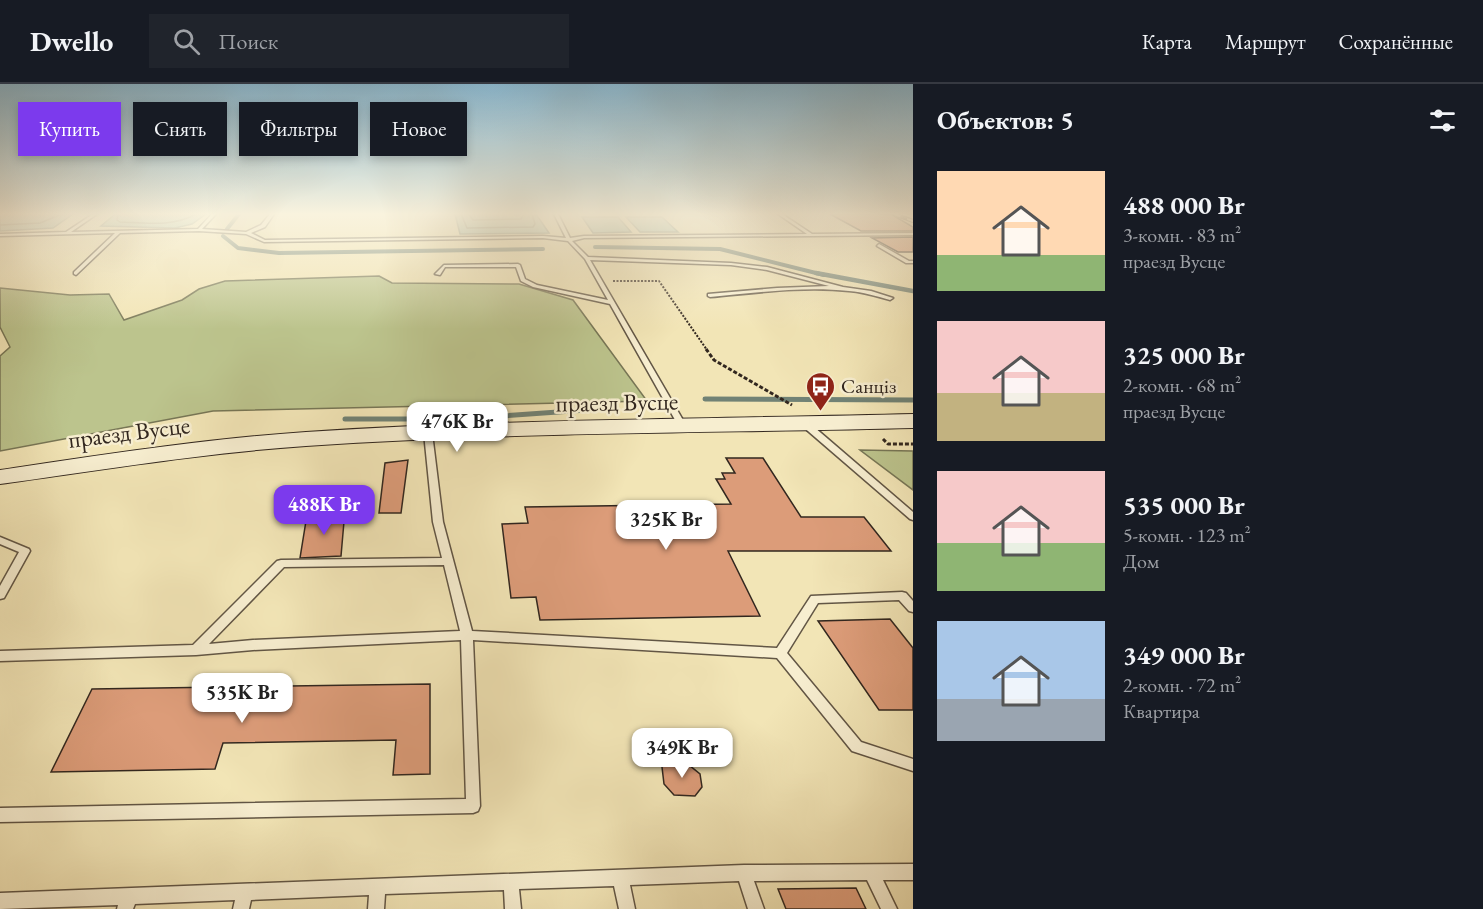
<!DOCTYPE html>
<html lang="ru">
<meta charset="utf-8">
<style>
body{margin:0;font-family:"EB Garamond",serif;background:#20242c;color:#f1f3f6;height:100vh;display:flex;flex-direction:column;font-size:22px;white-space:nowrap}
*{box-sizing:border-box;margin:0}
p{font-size:20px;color:#9ea1a6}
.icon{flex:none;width:33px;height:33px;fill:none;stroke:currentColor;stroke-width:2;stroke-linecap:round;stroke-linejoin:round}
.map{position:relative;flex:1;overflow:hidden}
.drawer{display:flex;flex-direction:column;background:#171b24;width:570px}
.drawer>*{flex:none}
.hud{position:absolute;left:18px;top:18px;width:570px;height:54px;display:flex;gap:12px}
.price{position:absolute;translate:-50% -51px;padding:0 14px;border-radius:12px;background:#fff;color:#222;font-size:20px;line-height:39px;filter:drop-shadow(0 2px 3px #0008)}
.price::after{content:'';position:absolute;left:50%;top:36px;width:18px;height:14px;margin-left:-9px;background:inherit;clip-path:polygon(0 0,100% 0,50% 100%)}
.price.on{background:#7c3aed;color:#fff}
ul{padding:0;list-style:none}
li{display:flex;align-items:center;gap:18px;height:150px;padding:0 24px}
li span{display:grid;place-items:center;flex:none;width:168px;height:120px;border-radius:0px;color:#555}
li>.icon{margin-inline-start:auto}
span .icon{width:72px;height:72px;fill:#fffc;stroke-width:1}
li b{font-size:26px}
h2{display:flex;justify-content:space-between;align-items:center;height:72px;padding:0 24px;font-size:26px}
.pill{padding:0 21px;border-radius:0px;background:#171b24;box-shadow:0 3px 9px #0003;font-size:21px;line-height:54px}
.pill.on{background:#7c3aed;color:#fff}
header{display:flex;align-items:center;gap:36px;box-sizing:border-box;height:84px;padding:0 30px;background:#171b24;border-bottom:2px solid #363941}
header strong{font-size:28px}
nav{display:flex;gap:33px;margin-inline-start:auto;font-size:21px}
.search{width:420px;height:54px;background:#20242c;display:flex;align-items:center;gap:15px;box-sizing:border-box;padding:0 21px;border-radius:0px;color:#9ea1a6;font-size:22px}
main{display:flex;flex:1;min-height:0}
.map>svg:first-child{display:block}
.green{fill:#bcc48d;stroke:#777656;stroke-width:1.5}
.water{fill:#9bbfaf;stroke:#718275;stroke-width:1.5}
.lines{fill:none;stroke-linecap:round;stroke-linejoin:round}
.shore{stroke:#667367;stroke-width:1.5}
.stream-far2{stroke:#718275;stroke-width:4}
.stream-far1{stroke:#718275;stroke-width:4.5}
.stream{stroke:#718275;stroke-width:5}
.building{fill:#dc9c79;stroke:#32271f;stroke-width:1.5}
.lane-casing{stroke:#625645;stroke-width:3}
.secondary-casing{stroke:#32271f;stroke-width:2}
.path-far1{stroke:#32271f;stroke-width:2;stroke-dasharray:2 1.5;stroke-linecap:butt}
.path{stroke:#32271f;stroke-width:3;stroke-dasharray:4 2;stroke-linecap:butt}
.lane{fill:#f7eed0;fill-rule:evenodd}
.secondary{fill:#f7eed0;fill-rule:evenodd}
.rail-casing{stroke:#32271f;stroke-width:4}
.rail{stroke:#f7eed0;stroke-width:2;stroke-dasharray:7;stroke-linecap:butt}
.labels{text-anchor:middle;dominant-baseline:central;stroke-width:5;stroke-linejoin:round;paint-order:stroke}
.far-poi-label{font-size:20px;fill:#32271f;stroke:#f7eed0;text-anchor:start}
.street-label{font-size:24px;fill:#32271f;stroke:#f7eed0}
</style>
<header>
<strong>Dwello</strong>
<div class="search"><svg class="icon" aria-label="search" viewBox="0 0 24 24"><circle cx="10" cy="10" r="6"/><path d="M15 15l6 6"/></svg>Поиск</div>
<nav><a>Карта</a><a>Маршрут</a><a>Сохранённые</a></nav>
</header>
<main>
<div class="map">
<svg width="913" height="825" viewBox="0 0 913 825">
<rect width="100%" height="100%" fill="#f2e5b6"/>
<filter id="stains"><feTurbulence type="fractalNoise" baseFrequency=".00333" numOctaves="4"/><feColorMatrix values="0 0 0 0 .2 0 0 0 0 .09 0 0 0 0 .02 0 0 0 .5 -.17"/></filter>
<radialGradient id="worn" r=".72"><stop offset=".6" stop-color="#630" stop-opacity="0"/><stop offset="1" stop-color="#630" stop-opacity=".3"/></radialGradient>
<!-- green -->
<path class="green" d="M379 192 392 199 519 200 573 216 647 317 213 327 0 367V272L10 263 0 243V204L70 211 109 210 124 236 182 216 199 205 225 197Z
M860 366 913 367V406Z"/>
<!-- water -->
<path class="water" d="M0 130H73L53 144 0 147Z
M115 130H206L192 140 175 144 101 142Z
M455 130H536L549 149 460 150Z
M582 133H618L631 148 593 149Z
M626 133H662L678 148H640Z"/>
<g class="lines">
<!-- shore -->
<path class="shore" d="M118 130 117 136 120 138C146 139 173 143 196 130
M461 130 467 144 533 143 535 140 532 130
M469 130 473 136 521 135 524 130
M0 141 40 139 62 130"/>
<!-- stream-far2 -->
<path class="stream-far2" d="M227 145 239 130
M223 152 238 164 279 169 543 165
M595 163 720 165 824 191"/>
<!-- stream-far1 -->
<path class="stream-far1" d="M816 189 913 207"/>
<!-- stream -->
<path class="stream" d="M705 315 913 316
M345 335H460L615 324"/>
</g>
<!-- building -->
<path class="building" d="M830 130H891L913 143V147H861Z
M913 153V168H898L872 154Z
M726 374H763L801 433H864L891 467H728L760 532 540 536 536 513 511 514 502 440 528 439 525 423 731 420 716 395H725L722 389H735Z
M408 376 401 429H379L385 379Z
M345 426 341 472 300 474 306 437H319L320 427Z
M890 535 913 564V626H879L818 537Z
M430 600V690L393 691 396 656 223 659 215 685 51 688 92 605Z
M671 677H684L700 690 702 703 695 712 674 711 664 700 662 683Z
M856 804 866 825H786L778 805Z"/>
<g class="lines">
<defs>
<path id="lane" d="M93 130H97L71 148 198 145 212 130H216L202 145 246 148 261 141 270 130H274L265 143 251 149 265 156 543 152 566 154 554 130H558L570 154 584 152 807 150 778 130H782L812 150 913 149V151L584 154 572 157 588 173 731 179 767 183 843 203 871 207 893 214 890 216C876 212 863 208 849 207 803 202 756 209 710 213L708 212V210L777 204 829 202 767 186 731 181 590 176 687 343 683 345 679 343 610 220 533 203 521 197 516 183H445L440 191 435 190 444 181 518 180 520 181 525 195 537 201 608 216 585 175 568 157 543 154 264 158 246 150 199 147 120 149 76 191 74 190V188L115 149 0 152V150L66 148Z
M879 160 909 177H913V179H906L877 162Z
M801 337H807L913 428V436L910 435 801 341 800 339Z
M425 347H428L432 349 443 438 472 547 777 564 811 512 902 508 906 509 913 517V528L909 527 899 516 818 519 787 569 861 658 913 675V687L852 667 777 574 473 556 480 722 478 727 473 729 0 738V724L466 715 461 556 253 566 196 571 0 577V567L193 561 277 477 281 476 442 474 433 438 424 349ZM444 481 460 547 253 556 209 560 284 483Z
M0 453 29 465 30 467 4 514 0 515V502L19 468 0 460Z
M913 780V796H883L897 825H881L867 796 754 797 764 825H748L739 797 630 801 635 825H619L614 802 519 805 521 825H505L504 806 385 810 384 825H368L369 811 251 816 249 825H233L235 816 135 820 133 825H117L118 821 0 825V809L744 781Z"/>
<path id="secondary" d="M913 330V344C711 349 508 348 306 362 203 369 101 386 0 400V386C101 371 204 355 306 348 508 335 711 335 913 330Z"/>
</defs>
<!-- lane casing -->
<use href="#lane" class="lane-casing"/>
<!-- secondary casing -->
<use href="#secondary" class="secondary-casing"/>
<!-- path-far1 -->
<path class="path-far1" d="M613 197H659L707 266"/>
<!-- path -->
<path class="path" d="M706 265 714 276 792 321
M883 355 888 360H913"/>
<!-- lane -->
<use href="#lane" class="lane"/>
<!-- secondary -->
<use href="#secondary" class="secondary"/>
<defs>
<path id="rail" d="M894 130 913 137"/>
</defs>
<!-- rail casing -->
<use href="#rail" class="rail-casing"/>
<!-- rail -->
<use href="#rail" class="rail"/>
</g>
<!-- sky -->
<linearGradient id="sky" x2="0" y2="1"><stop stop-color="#89b8d1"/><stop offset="0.53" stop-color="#f9f3de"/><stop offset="1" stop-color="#f9f3de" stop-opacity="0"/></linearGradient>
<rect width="913" height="245" fill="url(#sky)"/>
<!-- icons -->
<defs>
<symbol id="bus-pin" viewBox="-11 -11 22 30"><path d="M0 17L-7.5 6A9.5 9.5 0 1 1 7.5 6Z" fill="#8f2418" stroke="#f7eed0"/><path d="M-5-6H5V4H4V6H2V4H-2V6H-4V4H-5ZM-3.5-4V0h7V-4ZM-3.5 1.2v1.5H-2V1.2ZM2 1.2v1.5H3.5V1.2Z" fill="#fff"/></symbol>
</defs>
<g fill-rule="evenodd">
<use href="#bus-pin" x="804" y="286" width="33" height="45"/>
</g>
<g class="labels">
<!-- far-poi labels -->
<g class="far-poi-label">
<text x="841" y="302">Санціз</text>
</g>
<!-- street labels -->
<g class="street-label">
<text transform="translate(617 318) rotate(-1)">праезд Вусце</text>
<text transform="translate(129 348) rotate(-7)">праезд Вусце</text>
</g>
</g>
<rect width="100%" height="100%" filter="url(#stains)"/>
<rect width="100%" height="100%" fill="url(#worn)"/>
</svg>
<b class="price" style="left:457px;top:369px">476K Br</b>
<b class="price on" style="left:324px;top:452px">488K Br</b>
<b class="price" style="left:666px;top:467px">325K Br</b>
<b class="price" style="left:242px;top:640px">535K Br</b>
<b class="price" style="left:682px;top:695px">349K Br</b>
<div class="hud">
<a class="pill on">Купить</a>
<a class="pill">Снять</a>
<a class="pill">Фильтры</a>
<a class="pill">Новое</a>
</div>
</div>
<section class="drawer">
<h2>Объектов: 5<svg class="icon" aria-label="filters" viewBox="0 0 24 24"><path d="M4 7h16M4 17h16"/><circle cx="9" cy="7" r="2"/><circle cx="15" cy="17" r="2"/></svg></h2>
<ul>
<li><span style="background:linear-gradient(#ffd9b3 70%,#8fb573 0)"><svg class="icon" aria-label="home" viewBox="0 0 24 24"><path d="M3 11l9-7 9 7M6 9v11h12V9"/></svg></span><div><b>488 000 Br</b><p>3-комн. · 83 m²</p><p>праезд Вусце</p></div></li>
<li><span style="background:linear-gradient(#f6c9c9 60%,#c2b280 0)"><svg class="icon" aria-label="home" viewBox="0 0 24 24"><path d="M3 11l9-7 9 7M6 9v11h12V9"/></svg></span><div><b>325 000 Br</b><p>2-комн. · 68 m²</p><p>праезд Вусце</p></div></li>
<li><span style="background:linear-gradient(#f6c9c9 60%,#8fb573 0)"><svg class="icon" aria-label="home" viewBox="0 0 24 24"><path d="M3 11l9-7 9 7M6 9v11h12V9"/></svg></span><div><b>535 000 Br</b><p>5-комн. · 123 m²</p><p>Дом</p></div></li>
<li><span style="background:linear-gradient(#a9c7e8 65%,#9aa5b1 0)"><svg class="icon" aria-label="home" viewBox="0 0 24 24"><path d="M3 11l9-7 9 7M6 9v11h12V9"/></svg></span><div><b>349 000 Br</b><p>2-комн. · 72 m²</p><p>Квартира</p></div></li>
</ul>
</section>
</main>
